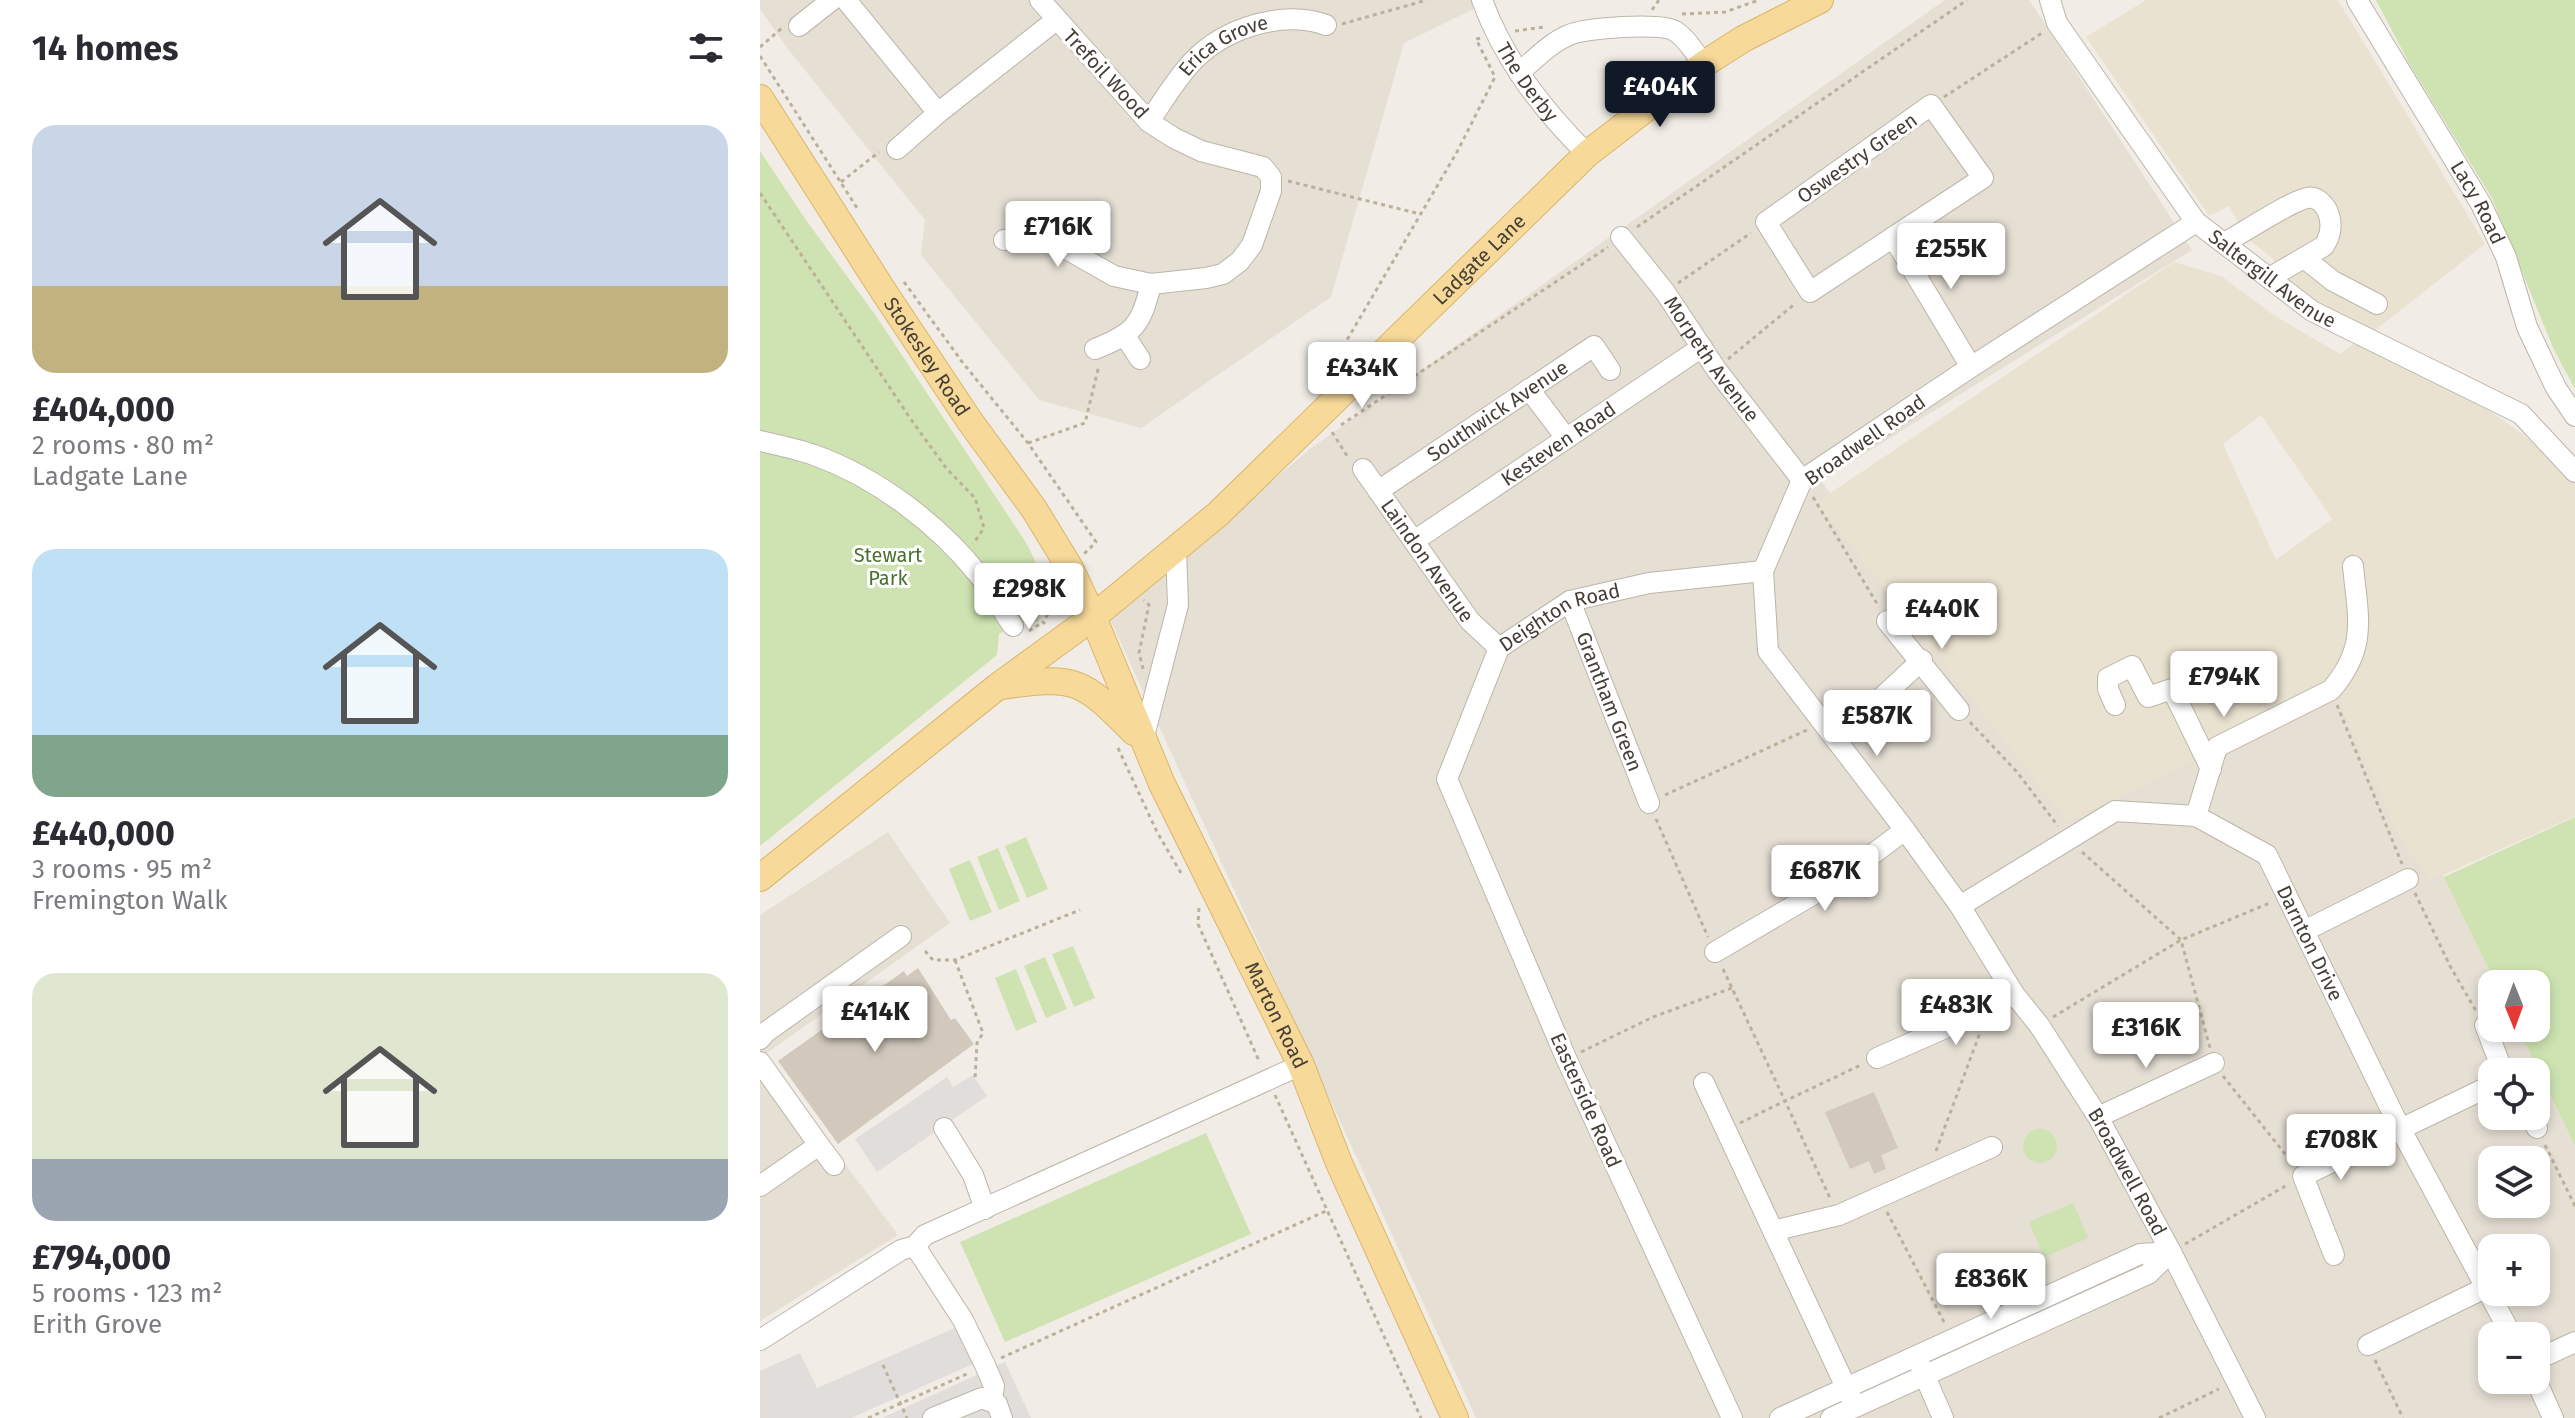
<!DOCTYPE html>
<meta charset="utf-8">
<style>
body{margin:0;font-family:"Fira Sans",sans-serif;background:#f2f2f3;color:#2b2b33;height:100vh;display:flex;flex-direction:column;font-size:30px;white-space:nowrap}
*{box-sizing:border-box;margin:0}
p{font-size:26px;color:#7c7c81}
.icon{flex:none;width:44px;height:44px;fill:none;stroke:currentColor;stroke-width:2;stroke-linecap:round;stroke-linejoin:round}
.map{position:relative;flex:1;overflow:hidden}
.sheet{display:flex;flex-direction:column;background:#fff;width:760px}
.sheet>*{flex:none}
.needle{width:52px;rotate:179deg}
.controls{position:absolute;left:1718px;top:970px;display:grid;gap:16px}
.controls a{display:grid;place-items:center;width:72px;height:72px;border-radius:16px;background:#fff;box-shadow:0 4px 12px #0003;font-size:40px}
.price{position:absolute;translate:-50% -68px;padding:0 18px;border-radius:8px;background:#fff;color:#222;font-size:26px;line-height:52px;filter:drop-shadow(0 2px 4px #0008)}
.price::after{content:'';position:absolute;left:50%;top:48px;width:24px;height:18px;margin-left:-12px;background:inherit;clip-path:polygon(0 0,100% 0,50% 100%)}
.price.on{background:#111827;color:#fff}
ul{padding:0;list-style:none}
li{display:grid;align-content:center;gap:16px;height:424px;padding:0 32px}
li span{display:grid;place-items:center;height:248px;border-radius:24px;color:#555}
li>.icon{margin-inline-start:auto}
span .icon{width:144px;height:144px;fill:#fffc;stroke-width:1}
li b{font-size:34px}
h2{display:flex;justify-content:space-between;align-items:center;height:96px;padding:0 32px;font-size:34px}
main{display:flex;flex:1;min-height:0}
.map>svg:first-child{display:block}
.residential{fill:#e5dfd4;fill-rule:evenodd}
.education{fill:#eae2d0;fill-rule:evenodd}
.green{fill:#cee3b1}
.parking{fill:#e0ddda}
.building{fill:#d2c9bc}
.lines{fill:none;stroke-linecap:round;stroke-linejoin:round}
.minor-casing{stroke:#bcb5a9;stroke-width:22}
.major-casing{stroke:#dab56b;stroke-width:28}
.path{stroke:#bdb09b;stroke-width:3;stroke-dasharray:4 4;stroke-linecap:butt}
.minor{stroke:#fff;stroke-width:20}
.major{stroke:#f7d999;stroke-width:26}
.labels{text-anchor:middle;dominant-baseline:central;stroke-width:6;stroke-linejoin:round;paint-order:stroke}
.street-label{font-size:20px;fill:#443e36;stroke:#fff}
.park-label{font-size:20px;fill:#49712d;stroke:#fff}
</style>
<main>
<section class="sheet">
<h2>14 homes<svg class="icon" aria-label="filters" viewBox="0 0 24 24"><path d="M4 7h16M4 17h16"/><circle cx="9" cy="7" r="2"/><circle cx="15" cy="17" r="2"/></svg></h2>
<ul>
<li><span style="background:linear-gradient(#c9d6e8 65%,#c2b280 0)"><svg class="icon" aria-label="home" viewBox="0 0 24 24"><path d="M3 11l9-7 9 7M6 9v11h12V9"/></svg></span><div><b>£404,000</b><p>2 rooms · 80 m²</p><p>Ladgate Lane</p></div></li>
<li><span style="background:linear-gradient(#bfe0f5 75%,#7fa58c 0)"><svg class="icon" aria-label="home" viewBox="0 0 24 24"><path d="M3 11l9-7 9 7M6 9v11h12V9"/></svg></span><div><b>£440,000</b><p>3 rooms · 95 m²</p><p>Fremington Walk</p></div></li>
<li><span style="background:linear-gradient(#dfe7d0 75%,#9aa5b1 0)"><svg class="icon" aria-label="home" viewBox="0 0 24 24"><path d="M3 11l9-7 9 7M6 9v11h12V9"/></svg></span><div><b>£794,000</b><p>5 rooms · 123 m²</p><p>Erith Grove</p></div></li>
</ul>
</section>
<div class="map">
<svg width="1815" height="1418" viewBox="0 0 1815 1418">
<rect width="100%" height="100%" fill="#f1ede6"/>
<!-- residential -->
<path class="residential" d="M0 0H732L644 43 571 297 381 428 279 400 161 255 165 220 28 49 0 9Z
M1185 0H1269L1432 250 1061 481 1297 794 1584 669 1736 984H1732V1028H1758L1815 1146V1418H716L349 617 550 449ZM1732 1072H1776V1116H1732ZM1732 1160H1776V1204H1732ZM1732 1248H1776V1292H1732ZM1732 1336H1776V1380H1732Z
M128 832 190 923 4 1055 138 1235 0 1321V915Z"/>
<!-- education -->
<path class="education" d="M1386 0H1578L1725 244 1614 331 1545 297 1524 278 1512 258 1488 239 1469 206 1449 216 1326 37Z
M1414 262 1461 276 1515 316 1580 354 1594 343 1672 379 1724 407 1763 434 1815 481V816L1670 881 1641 840 1575 693 1308 822 1057 502ZM1501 415 1572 519 1516 560 1463 444Z"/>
<!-- green -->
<path class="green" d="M1616 0H1815V389L1794 350 1732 198 1650 65Z
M0 151 46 220 116 316 265 541C280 568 288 592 278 622L265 621 239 634 237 655 0 846Z
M1815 817V1146L1758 1028H1776V984H1736L1684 877Z
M266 837 288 889 267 898 245 846Z
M238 848 260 901 239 910 217 857Z
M210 860 232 912 210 921 189 869Z
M313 946 335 998 314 1007 292 954Z
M285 957 307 1009 286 1018 264 966Z
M256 969 277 1022 256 1031 235 978Z
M1263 1146a17 17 0 1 1 34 0a17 17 0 1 1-34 0Z
M446 1133 491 1234 245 1342 200 1242Z
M1313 1203 1328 1238 1284 1257 1269 1222Z"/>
<!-- parking -->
<path class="parking" d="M213 1075 227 1096 117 1172 95 1139 187 1077 193 1087Z
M197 1327 213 1364 91 1418H0V1371L40 1353 57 1388Z
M245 1362 271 1418H122Z"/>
<!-- building -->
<path class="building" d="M158 968 191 1020 195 1018 214 1044 78 1144 18 1061 144 971 147 976Z
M1114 1092 1138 1148 1121 1155 1126 1169 1114 1174 1109 1161 1090 1169 1065 1112Z"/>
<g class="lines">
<defs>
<g id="minor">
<path d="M86 0 178 113 296 20"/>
<path id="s1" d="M722 0C744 60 782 109 827 154"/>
<path id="s2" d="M1290 0 1297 23 1436 222 1552 311 1761 414 1815 472"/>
<path id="s3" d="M1597 0 1721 204 1746 257 1767 327 1796 388 1815 416"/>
<path d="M39 26 72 0"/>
<path d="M759 73C775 59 790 43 809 35 824 28 901 22 915 31 927 38 935 54 944 64"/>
<path d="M1171 105 1223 178 1050 292 1006 222Z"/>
<path id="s4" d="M389 122C403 101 416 79 433 61 466 27 523 10 566 25"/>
<path d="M137 149 178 113"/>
<path id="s5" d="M1436 222 1211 367 1042 480 1003 571 1008 651 1145 830 1200 906 1254 994 1279 1025 1338 1117 1411 1252 1495 1418"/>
<path id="s6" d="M861 237 905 292 956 369 1042 480"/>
<path d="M1133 237 1211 367"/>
<path d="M274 238 279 212"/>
<path d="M244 240 274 238 296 243 354 276 391 284 446 278 463 274 480 261 492 245 511 191V177L503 167 441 151 414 138 389 122 280 0"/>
<path d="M1464 243C1481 234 1531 201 1547 198 1556 196 1563 203 1567 210 1573 223 1571 235 1564 246L1509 278"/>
<path d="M1544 258 1573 281 1617 304"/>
<path d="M365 336 380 359"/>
<path d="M335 349C375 333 381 325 391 284"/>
<path d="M769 389 806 438"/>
<path d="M0 441C18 445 37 449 54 455 116 477 177 523 218 574 231 590 241 609 253 626"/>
<path id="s7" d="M603 469 710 621 739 648"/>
<path id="s8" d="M618 491 834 346 850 370"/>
<path id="s9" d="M654 541 942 347"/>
<path id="s10" d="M810 601 889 803"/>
<path d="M1127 621 1199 710"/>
<path d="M1355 705 1348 689V678L1372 666 1388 697 1412 689 1451 769"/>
<path d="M383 740 418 605 416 549"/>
<path d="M1076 740 1162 660"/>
<path d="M1436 816 1457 747 1571 690C1608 647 1598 618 1593 566"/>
<path id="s11" d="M1200 906 1355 811 1436 816 1507 855 1640 1128 1752 1336"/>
<path d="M1544 931 1648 879"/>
<path d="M955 952 1078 880 1145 830"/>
<path d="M1725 1025 1743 1072"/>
<path d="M0 1039 6 1032 141 936"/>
<path d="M1117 1058 1217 1014 1254 994"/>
<path d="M0 1062 59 1145 0 1186"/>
<path d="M944 1083 1091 1398"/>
<path d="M1769 1116 1777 1128"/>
<path d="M1338 1117 1454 1063"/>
<path d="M184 1128 213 1175 225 1209"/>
<path d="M59 1145 74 1165"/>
<path d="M1013 1231 1079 1215 1232 1147"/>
<path d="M155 1246 203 1320 225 1365 234 1386 232 1400"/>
<path d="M1574 1255 1543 1176 1732 1085"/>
<path d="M0 1340 141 1250 155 1246 165 1235 541 1065"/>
<path d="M1608 1345 1725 1288"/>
<path d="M1776 1360 1815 1342"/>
<path d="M1161 1367 1183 1418"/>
<path d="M1776 1380 1793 1418"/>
<path d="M173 1418 222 1398 237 1404 242 1418"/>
<path id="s12" d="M972 1418 806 1058 687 779 739 648 810 601 889 583 1003 571"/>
<path d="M1020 1418 1380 1254 1411 1252"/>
<path d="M1071 1418 1388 1274 1411 1252"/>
</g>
<g id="major">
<path id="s13" d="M0 98 124 292 209 420 274 509 310 568 333 617 402 784 541 1065 579 1163 695 1418"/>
<path d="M240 686C317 676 320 678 374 732"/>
<path id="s14" d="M0 878 237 687 333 617 458 514 827 154 944 64 983 39 1060 0"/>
</g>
</defs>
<!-- minor casing -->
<use href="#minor" class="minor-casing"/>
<!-- major casing -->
<use href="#major" class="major-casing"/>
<!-- path -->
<path class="path" d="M892 10 899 0
M922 14 965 12 999 0
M582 24 667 0
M755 31 784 27
M0 47 22 28
M0 56 99 211
M1184 97 1282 33
M528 181 660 214
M81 182 119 152
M0 193 150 418 186 468 215 498 224 528 213 544
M877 227 1207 0
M144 282 203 363 268 443 336 542 324 554
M918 283 991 233
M968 359 1036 303
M563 381 697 152 735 77 716 39 721 38
M581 425 848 247
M572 432 589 459
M268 443 325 423 339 365
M1053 497 1119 607
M285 624 283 622 292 608 289 580 293 578
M269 631 283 622
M383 669 379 653 389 605 384 600
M1577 705 1642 864
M1210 722 1257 772 1298 826
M358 748 397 832 421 873
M905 795 1047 730
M896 819 948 937
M1322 852 1421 940 1450 1048
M1655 893 1690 966 1716 1011
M439 908 438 924 500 1063
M165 951 173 960H195L320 910
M195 960 223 1033 217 1043 215 1079
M963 969 1025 1101 1103 1064
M1293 1017 1421 940 1512 902
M821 1052 893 1017 972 988
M1463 1076 1533 1164
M515 1095 661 1418
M980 1123 1025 1101 1070 1198
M1785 1145 1815 1206
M1176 1151 1221 1030
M1127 1212 1184 1322
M1425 1244 1529 1184
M241 1358 566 1211
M1615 1360 1643 1418
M123 1365 147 1418
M108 1418 209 1373
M1399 1418 1459 1389"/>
<!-- minor -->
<use href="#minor" class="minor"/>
<!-- major -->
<use href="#major" class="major"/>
</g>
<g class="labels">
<!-- street labels -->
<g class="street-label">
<text stroke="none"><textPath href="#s4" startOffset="110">Erica Grove</textPath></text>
<text transform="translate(346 74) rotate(47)">Trefoil Wood</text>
<text stroke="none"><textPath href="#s1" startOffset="94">The Derby</textPath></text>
<text transform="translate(1097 158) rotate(-35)">Oswestry Green</text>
<text stroke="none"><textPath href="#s3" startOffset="236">Lacy Road</textPath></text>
<text stroke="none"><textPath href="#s14" startOffset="950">Ladgate Lane</textPath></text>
<text stroke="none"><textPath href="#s2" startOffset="362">Saltergill Avenue</textPath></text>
<text stroke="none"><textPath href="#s13" startOffset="308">Stokesley Road</textPath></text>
<text stroke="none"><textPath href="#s6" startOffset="152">Morpeth Avenue</textPath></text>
<text stroke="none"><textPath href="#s8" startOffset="144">Southwick Avenue</textPath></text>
<text transform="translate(1105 440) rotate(-35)">Broadwell Road</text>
<text stroke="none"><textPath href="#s9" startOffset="174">Kesteven Road</textPath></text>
<text stroke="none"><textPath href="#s7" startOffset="112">Laindon Avenue</textPath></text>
<text stroke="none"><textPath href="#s12" startOffset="910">Deighton Road</textPath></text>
<text stroke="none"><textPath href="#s10" startOffset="108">Grantham Green</textPath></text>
<text stroke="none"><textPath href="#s11" startOffset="442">Darnton Drive</textPath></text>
<text stroke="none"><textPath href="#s13" startOffset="1056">Marton Road</textPath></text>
<text transform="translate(826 1100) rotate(66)">Easterside Road</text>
<text stroke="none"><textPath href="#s5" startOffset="1284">Broadwell Road</textPath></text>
</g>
<!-- park labels -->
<g class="park-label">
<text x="128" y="555">Stewart<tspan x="128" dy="23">Park</tspan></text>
</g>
</g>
</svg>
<div class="controls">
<a><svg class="needle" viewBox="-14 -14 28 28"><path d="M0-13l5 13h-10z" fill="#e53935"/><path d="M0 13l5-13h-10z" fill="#7c7c81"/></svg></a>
<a><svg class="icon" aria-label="locate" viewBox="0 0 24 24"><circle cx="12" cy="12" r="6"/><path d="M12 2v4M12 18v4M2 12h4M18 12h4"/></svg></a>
<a><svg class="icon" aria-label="layers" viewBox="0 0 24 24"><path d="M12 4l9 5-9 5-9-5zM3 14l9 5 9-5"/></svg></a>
<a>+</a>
<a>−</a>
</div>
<b class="price on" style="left:900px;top:129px">£404K</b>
<b class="price" style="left:298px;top:269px">£716K</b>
<b class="price" style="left:1191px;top:291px">£255K</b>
<b class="price" style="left:602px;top:410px">£434K</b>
<b class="price" style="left:269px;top:631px">£298K</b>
<b class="price" style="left:1182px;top:651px">£440K</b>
<b class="price" style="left:1464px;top:719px">£794K</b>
<b class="price" style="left:1117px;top:758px">£587K</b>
<b class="price" style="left:1065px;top:913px">£687K</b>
<b class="price" style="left:1196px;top:1047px">£483K</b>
<b class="price" style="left:115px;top:1054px">£414K</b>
<b class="price" style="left:1386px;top:1070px">£316K</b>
<b class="price" style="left:1581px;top:1182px">£708K</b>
<b class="price" style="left:1231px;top:1321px">£836K</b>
</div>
</main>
